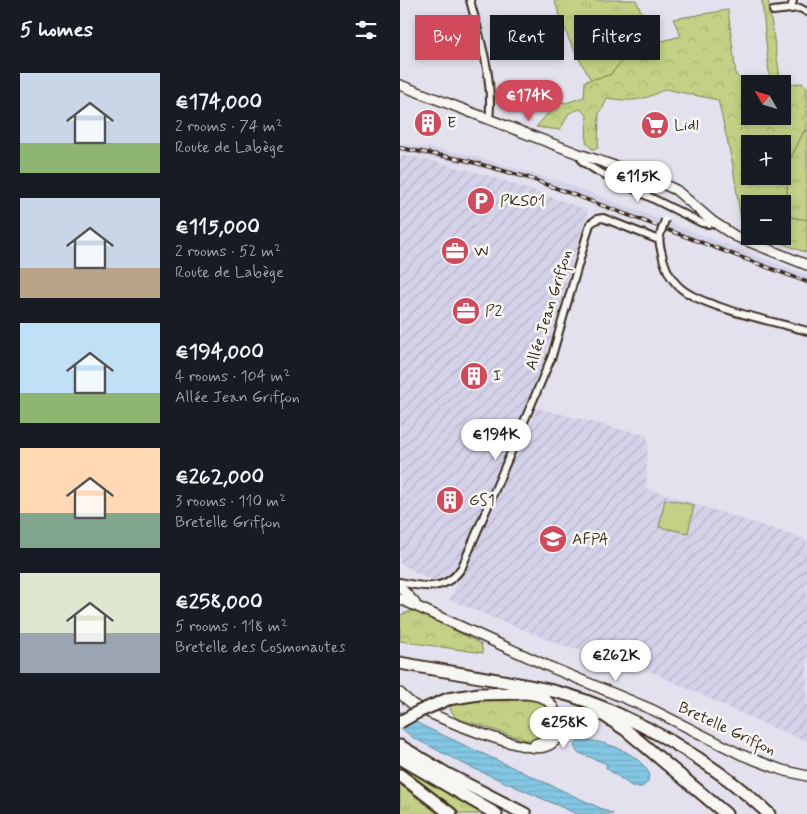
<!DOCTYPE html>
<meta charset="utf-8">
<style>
body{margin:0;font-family:Mynerve,sans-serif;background:#242831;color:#f1f3f6;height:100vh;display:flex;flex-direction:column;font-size:19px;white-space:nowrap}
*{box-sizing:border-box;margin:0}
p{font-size:16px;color:#9ea1a6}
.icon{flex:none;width:28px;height:28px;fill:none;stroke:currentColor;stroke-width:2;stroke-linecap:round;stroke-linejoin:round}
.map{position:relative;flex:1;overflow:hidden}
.details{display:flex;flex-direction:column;background:#171b24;width:400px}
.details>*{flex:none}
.banner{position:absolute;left:15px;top:15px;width:316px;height:45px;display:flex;gap:10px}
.needle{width:32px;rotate:309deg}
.controls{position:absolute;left:341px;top:75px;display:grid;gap:10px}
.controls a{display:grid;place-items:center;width:50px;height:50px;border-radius:0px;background:#171b24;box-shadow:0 2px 8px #0003;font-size:25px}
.price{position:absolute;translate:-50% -42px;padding:0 11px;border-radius:18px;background:#fff;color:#222;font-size:16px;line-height:32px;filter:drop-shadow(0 1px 2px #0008)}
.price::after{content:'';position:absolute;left:50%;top:30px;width:15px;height:11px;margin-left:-8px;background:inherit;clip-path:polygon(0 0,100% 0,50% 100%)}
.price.current{background:#d1495b;color:#fff}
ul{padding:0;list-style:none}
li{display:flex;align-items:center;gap:15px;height:125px;padding:0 20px}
li span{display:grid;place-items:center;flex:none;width:140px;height:100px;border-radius:0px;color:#555}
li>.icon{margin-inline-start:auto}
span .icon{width:60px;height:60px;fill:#fffc;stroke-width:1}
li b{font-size:21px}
h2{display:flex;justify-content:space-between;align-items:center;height:60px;padding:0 20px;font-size:21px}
.pill{padding:0 18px;border-radius:0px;background:#171b24;box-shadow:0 2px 8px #0003;font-size:18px;line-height:45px}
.pill.current{background:#d1495b;color:#fff}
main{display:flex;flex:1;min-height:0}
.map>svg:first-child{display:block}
.built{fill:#d4d2e9}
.industrial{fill:url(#industrial-furrows)}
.grass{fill:url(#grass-tufts);stroke:#7e7e52}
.forest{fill:url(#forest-crowns);stroke:#7e7e52;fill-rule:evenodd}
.pitch{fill:#c2d185;stroke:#7e7e52}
.water{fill:url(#water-rules);stroke:#668895}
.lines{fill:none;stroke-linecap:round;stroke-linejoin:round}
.street-casing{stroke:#3b2a1e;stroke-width:10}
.secondary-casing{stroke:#3b2a1e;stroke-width:12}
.highway-casing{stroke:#3b2a1e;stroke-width:15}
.street{stroke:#f6f6f2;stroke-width:6}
.secondary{stroke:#f6f6f2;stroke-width:9}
.highway{stroke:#f6f6f2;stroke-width:11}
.rail-casing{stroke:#3b2a1e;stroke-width:4}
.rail{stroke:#f6f6f2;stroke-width:2;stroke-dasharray:5.5;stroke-linecap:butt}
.street-bridge-casing{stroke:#3b2a1e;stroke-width:10;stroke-linecap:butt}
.highway-bridge-casing{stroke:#3b2a1e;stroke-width:15;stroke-linecap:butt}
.street-bridge{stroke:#f6f6f2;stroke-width:6}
.highway-bridge{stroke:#f6f6f2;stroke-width:11}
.labels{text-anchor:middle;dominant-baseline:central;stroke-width:5;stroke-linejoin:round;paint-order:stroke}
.poi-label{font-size:16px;fill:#3b2a1e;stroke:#f6f6f2;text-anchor:start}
.street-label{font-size:16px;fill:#3b2a1e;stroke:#f6f6f2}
</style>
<main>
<section class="details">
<h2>5 homes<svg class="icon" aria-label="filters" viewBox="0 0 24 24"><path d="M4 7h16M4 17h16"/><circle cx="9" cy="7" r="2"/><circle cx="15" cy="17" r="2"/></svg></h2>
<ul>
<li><span style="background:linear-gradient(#c9d6e8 70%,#8fb573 0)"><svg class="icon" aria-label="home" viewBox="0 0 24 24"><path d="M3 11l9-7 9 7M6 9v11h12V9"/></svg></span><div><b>€174,000</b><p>2 rooms · 74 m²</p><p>Route de Labège</p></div></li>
<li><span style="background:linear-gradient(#c9d6e8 70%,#b9a48a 0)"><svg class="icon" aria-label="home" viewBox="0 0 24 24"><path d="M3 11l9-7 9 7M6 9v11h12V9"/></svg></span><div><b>€115,000</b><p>2 rooms · 52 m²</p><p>Route de Labège</p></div></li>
<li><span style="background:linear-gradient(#bfe0f5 70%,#8fb573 0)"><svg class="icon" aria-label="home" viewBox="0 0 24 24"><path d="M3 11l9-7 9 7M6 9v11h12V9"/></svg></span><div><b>€194,000</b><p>4 rooms · 104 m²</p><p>Allée Jean Griffon</p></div></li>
<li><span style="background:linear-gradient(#ffd9b3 65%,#7fa58c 0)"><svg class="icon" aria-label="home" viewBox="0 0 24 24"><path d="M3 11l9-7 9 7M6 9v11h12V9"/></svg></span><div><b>€262,000</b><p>3 rooms · 110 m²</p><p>Bretelle Griffon</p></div></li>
<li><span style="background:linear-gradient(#dfe7d0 60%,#9aa5b1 0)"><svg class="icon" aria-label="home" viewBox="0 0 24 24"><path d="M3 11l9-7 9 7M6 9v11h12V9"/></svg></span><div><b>€258,000</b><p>5 rooms · 118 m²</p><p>Bretelle des Cosmonautes</p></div></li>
</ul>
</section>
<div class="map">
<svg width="407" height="814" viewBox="0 0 407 814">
<defs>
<pattern id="industrial-furrows" width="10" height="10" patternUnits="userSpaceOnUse" patternTransform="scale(1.25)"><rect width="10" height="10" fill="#d4d2e9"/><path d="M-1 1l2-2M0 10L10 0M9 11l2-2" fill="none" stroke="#b7b4c7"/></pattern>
<pattern id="grass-tufts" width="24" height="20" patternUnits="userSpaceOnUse" patternTransform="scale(1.25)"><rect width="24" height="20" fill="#c2d185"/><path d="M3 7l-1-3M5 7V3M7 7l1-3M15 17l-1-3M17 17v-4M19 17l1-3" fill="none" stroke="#a8b472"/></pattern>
<pattern id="forest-crowns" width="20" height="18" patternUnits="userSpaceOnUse" patternTransform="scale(1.25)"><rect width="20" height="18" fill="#c2d185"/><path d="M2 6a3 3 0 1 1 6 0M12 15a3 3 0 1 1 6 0" fill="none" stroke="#a8b472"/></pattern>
<pattern id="water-rules" width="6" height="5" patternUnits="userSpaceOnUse" patternTransform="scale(1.25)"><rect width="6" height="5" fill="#83c7e4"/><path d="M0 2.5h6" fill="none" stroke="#72abc3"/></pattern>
</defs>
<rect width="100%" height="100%" fill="#e2e1ed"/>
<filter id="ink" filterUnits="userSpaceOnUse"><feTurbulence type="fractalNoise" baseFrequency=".02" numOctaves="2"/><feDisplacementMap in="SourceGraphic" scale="10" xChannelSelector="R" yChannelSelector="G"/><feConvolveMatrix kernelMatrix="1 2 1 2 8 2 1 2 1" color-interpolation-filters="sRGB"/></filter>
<g filter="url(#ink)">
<!-- built -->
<path class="built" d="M0 143 71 155 167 184 407 275V285L151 188 86 168 0 152Z"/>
<!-- industrial -->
<path class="industrial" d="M0 155 25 159 87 175 188 210 144 361 59 563 47 575 37 580 26 578 0 563Z
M137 408 248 436 246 488 407 540V741L366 725 230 662 166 647 50 600Z"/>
<!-- grass -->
<path class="grass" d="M154 0H236L255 43 244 51 228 54 210 75 191 80 170 42Z
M404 131H407V220L387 217V165Z
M0 763 88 814H61L0 770Z
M0 784 3 787 38 814H0Z"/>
<!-- forest -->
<path class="forest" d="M368 0 381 84H350V116H382L383 84 402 83 407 87V131H404L387 166V216L407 220V253L363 236H382V204H350V231L342 227 332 161 318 100 265 89C243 101 232 102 207 98L203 108 199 112 198 148 192 149 186 142 187 115 180 109 169 113 160 130 136 127 159 101 166 103 184 97 185 81 210 75 228 54 244 51 258 42 281 36 273 19 328 10 336 75 343 82 370 83 362 1ZM350 144H382V176H350Z
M15 610 81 644 83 653 0 641V615Z
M85 698C100 698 121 695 136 700 165 710 154 740 126 740L56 718 50 709 53 701Z"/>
<!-- pitch -->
<path class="pitch" d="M265 499 294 505 288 533 259 527Z"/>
<!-- water -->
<path class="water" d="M0 711 21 725 213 814H177L66 765 12 737 0 727Z
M180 739C206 742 235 750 249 773L248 782 242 787H233L206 768 207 764 177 752 174 746Z"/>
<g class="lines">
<defs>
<path id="street" d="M70 0C80 39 94 79 89 119
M391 9 393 0
M373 11 400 8 407 12
M179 154 183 162 197 171 302 223 309 224 312 221
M261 232C258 240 260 246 262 254 265 268 271 281 283 290 307 308 376 322 407 331
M0 582C25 588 47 591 62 567L152 356 190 224 197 219 203 218 259 240"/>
<path id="secondary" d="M0 85 179 154 250 178 276 190 312 221 335 236 407 265
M0 587 15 603
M0 599 150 667 253 710 342 755 382 770 407 776
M0 693C4 697 9 702 14 705 33 717 125 753 144 747 172 739 158 702 200 716
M122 693C129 695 138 695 145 699 165 713 157 739 135 744"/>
<path id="highway" d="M0 663C52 673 106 680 157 692 178 697 198 705 218 714 275 740 323 771 369 814
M48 699 79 694 128 693
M194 709 226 730 326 814
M0 746 47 774 125 814
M0 758 96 814
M0 775 51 814"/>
</defs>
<!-- street casing -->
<use href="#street" class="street-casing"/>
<!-- secondary casing -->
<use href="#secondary" class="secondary-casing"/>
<!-- highway casing -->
<use href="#highway" class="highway-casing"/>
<!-- street -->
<use href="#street" class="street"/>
<!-- secondary -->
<use href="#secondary" class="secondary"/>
<!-- highway -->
<use href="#highway" class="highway"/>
<defs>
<path id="rail" d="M0 148 65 160 129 178 407 282"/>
</defs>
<!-- rail casing -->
<use href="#rail" class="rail-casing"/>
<!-- rail -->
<use href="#rail" class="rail"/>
<defs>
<path id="street-bridge" d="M261 232 265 220"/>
<path id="highway-bridge" d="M0 722 18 712 48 699"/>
</defs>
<!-- street-bridge casing -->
<use href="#street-bridge" class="street-bridge-casing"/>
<!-- highway-bridge casing -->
<use href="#highway-bridge" class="highway-bridge-casing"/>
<!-- street-bridge -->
<use href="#street-bridge" class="street-bridge"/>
<!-- highway-bridge -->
<use href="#highway-bridge" class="highway-bridge"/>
</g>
</g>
<!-- icons -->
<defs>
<symbol id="building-disc" viewBox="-11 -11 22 22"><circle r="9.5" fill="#d1495b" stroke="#f6f6f2"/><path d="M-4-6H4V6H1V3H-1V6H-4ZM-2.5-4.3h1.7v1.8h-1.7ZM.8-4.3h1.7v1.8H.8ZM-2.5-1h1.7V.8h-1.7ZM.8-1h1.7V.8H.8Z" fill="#fff"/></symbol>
<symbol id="supermarket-disc" viewBox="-11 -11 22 22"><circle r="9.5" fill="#d1495b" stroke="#f6f6f2"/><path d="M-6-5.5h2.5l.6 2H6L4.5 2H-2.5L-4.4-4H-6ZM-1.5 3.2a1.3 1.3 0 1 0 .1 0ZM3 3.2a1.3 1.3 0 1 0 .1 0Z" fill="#fff"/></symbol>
<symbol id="parking-disc" viewBox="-11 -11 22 22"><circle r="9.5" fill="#d1495b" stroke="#f6f6f2"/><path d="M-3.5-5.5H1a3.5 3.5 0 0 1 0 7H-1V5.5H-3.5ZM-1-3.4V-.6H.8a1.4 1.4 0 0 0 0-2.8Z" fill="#fff"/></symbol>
<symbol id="office-disc" viewBox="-11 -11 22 22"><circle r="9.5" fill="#d1495b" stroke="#f6f6f2"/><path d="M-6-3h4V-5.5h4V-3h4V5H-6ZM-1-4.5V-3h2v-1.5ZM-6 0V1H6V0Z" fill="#fff"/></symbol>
<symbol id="university-disc" viewBox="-11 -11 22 22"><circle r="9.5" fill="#d1495b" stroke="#f6f6f2"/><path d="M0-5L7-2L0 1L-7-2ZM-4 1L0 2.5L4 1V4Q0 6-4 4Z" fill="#fff"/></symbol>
</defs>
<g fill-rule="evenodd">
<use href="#building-disc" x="12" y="107" width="32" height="32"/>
<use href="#supermarket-disc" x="239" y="109" width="32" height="32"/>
<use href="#parking-disc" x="65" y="185" width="32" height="32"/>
<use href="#office-disc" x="39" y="235" width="32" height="32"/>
<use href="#office-disc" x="50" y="295" width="32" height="32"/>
<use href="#building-disc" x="58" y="360" width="32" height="32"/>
<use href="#building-disc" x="34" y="484" width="32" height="32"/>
<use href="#university-disc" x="137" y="523" width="32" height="32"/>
</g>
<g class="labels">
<!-- poi labels -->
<g class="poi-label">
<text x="47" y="123">E</text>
<text x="274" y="125">Lidl</text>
<text x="100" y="201">PKS01</text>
<text x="74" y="251">W</text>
<text x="85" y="311">P2</text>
<text x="93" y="376">I</text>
<text x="69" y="500">GS1</text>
<text x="172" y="539">AFPA</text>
</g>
<!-- street labels -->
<g class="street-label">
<text transform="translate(149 310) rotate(-73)">Allée Jean Griffon</text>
<text transform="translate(327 729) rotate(25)">Bretelle Griffon</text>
</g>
</g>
</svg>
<div class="controls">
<a><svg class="needle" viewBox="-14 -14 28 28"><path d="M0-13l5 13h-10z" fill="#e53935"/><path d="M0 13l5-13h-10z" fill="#9ea1a6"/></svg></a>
<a>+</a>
<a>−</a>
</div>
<b class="price current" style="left:129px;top:122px">€174K</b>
<b class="price" style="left:238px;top:203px">€115K</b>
<b class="price" style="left:96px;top:461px">€194K</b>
<b class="price" style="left:216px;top:682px">€262K</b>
<b class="price" style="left:164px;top:749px">€258K</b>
<div class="banner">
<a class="pill current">Buy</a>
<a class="pill">Rent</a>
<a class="pill">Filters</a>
</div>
</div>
</main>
